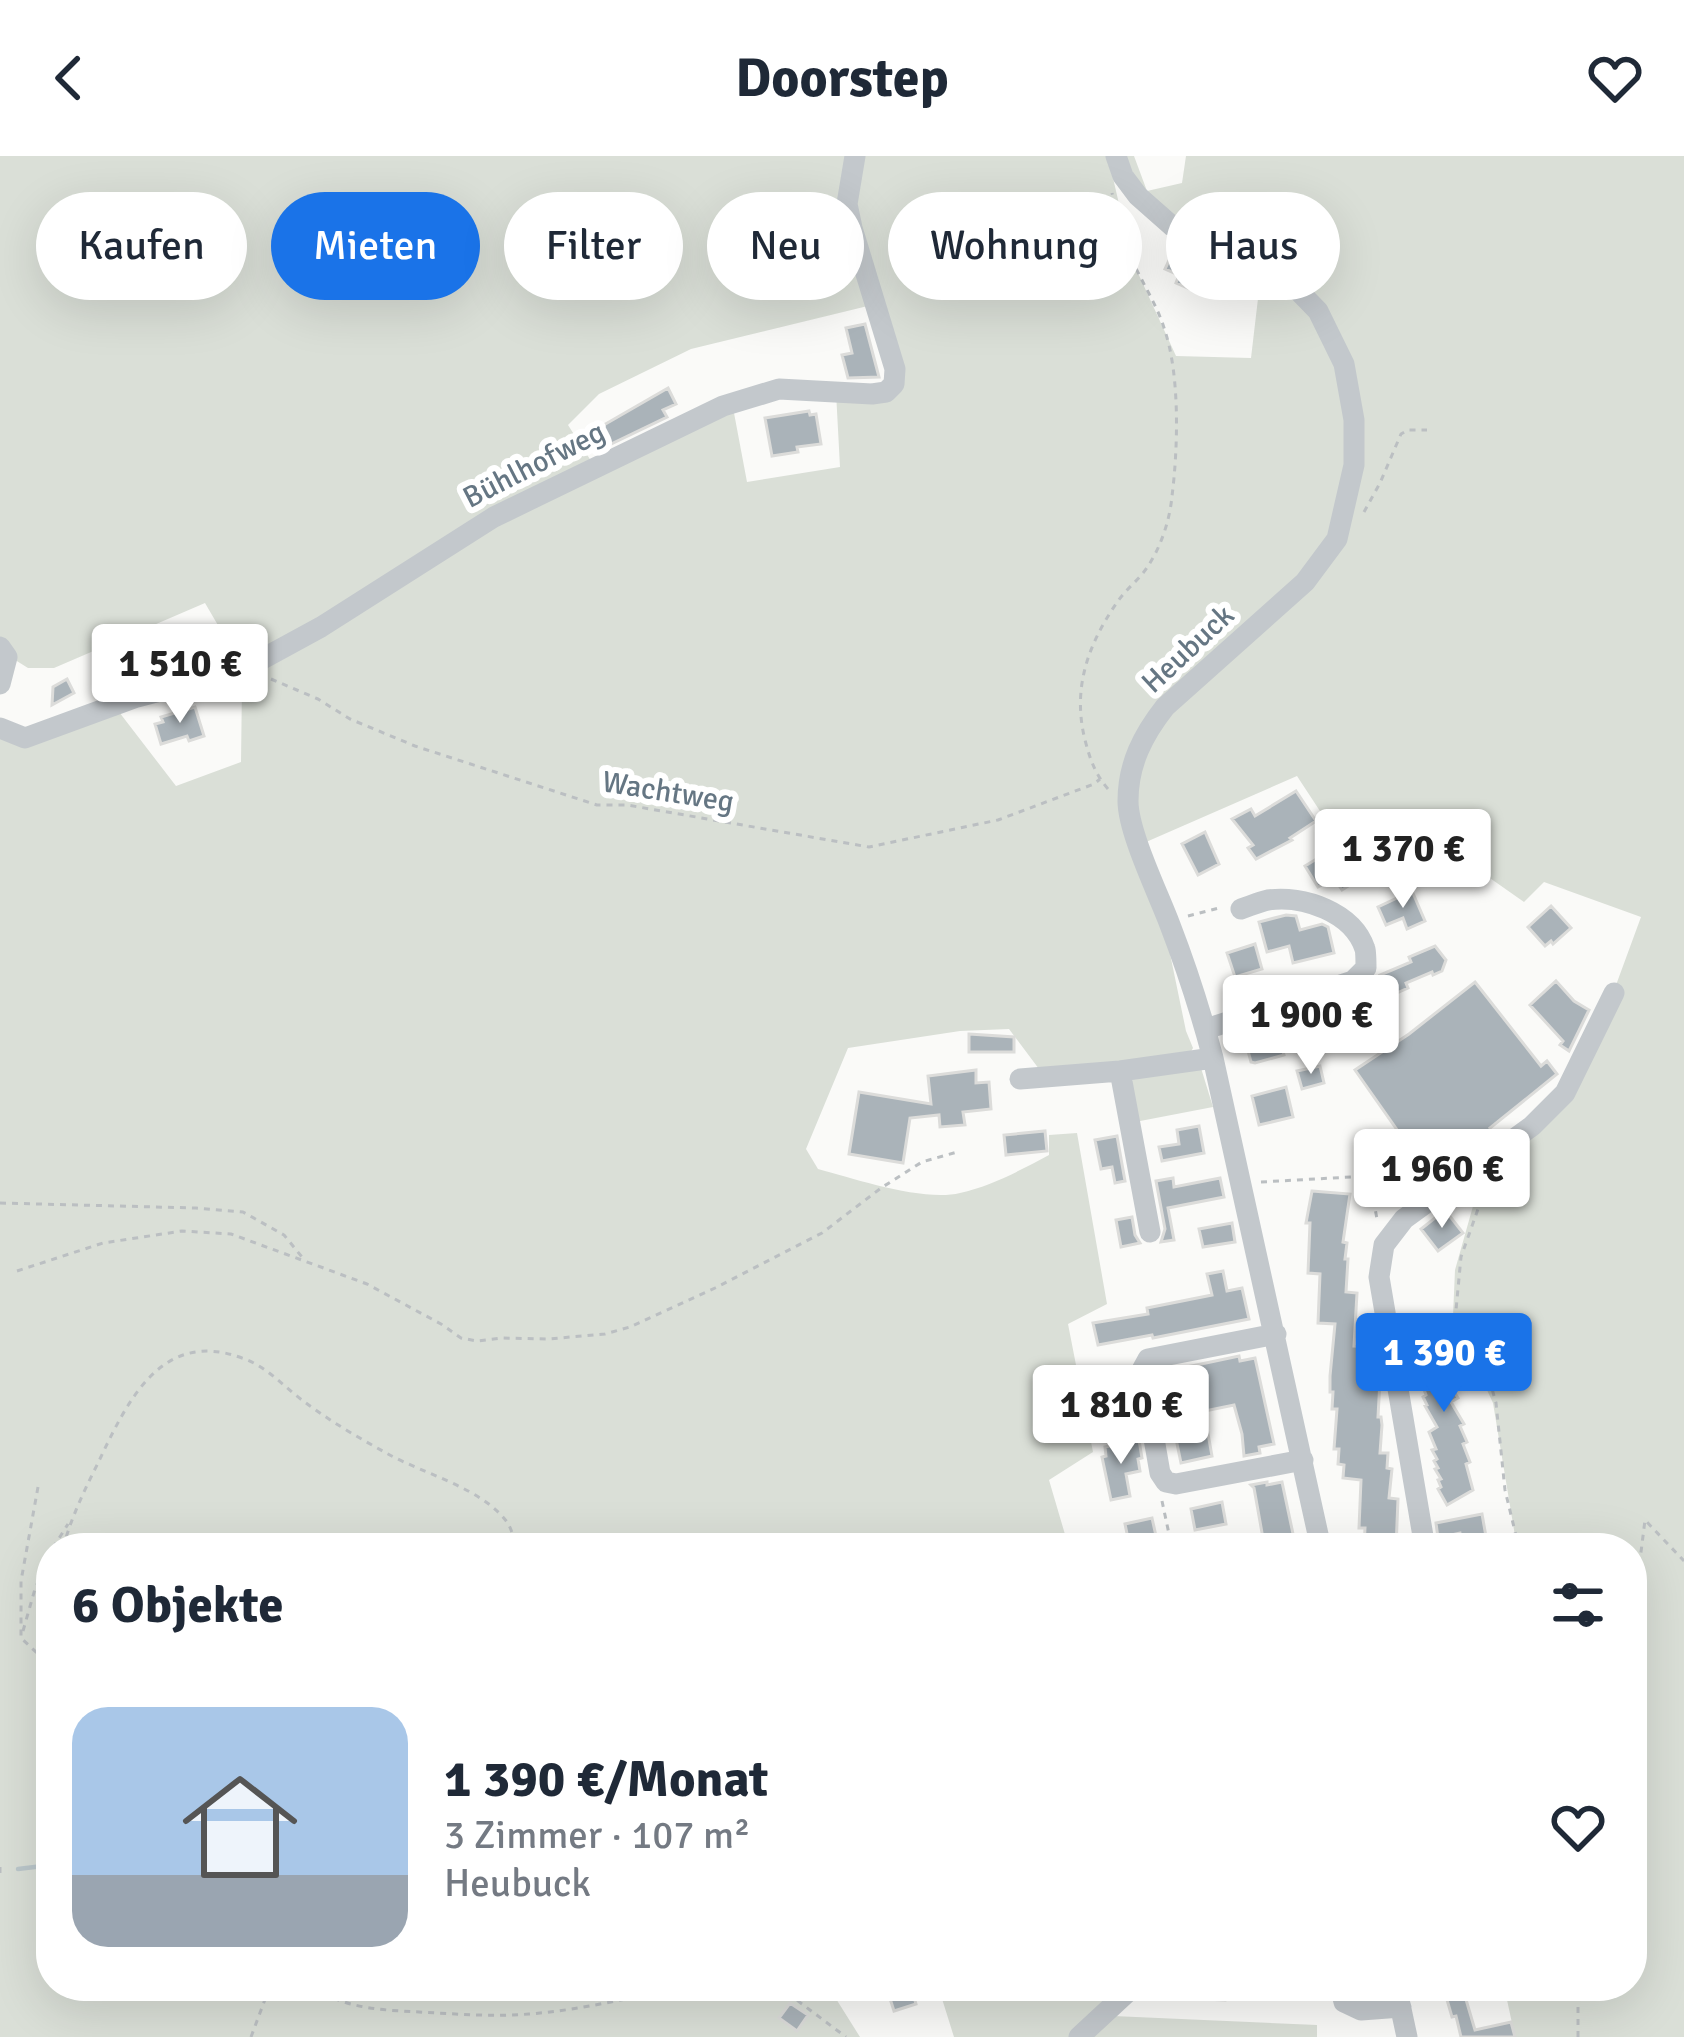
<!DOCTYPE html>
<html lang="de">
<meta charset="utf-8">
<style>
body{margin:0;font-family:Signika,sans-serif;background:#f6f6f7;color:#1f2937;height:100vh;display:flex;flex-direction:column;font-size:45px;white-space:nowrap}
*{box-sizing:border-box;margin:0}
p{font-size:39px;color:#747a83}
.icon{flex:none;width:66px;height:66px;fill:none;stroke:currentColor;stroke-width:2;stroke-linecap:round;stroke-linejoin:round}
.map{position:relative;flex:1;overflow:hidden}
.drawer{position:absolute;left:36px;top:1377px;width:1611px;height:468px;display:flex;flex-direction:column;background:#fff;border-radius:48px;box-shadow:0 12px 48px #0002}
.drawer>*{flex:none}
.top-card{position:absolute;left:36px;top:36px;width:1614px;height:108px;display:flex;gap:24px}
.price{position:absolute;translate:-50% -102px;padding:0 27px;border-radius:12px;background:#fff;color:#222;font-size:39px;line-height:78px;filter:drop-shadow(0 3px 6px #0008)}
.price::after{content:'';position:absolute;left:50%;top:72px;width:36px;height:27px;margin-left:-18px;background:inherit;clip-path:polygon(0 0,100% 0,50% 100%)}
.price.current{background:#1a73e8;color:#fff}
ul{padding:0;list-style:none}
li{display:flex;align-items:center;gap:36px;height:300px;padding:0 36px}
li+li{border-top:3px solid #e0e1e3}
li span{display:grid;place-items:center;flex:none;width:336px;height:240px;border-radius:36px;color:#555}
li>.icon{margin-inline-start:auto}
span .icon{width:144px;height:144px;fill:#fffc;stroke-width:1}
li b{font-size:51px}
h2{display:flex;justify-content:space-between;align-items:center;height:144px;padding:0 36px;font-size:51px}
.pill{padding:0 42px;border-radius:54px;background:#fff;box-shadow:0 12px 48px #0002;font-size:42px;line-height:108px}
.pill.current{background:#1a73e8;color:#fff}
header{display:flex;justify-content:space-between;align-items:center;height:156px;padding:0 36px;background:#fff;font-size:54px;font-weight:700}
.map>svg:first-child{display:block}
.green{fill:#dadfd7;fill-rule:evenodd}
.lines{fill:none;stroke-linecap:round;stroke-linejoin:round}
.stream{stroke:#bbc7cb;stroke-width:4.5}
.building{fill:#aab3b9;stroke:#dcdcda;stroke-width:3}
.path{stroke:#bbbfc2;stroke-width:3;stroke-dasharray:6 6;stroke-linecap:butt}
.minor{stroke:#c3c8cc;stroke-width:21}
.labels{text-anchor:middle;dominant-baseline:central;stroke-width:12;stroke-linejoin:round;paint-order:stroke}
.street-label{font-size:30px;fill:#657683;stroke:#fff}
</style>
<header><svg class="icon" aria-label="back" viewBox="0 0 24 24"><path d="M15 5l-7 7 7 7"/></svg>Doorstep<svg class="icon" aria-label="heart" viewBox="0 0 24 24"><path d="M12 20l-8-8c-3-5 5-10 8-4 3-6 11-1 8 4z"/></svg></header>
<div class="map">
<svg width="1684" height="1881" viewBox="0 0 1684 1881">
<rect width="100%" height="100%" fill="#fafaf8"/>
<!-- green -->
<path class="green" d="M0 0H1134L1147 35 1182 27 1186 0H1684V1881H1515L1504 1830H1632V1392H1517L1493 1247 1453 1160 1455 1114 1475 1043 1467 1029 1565 937 1612 840 1641 761 1544 726 1524 746 1457 699 1475 672 1440 657 1337 681 1297 620 1130 693 1168 788 1186 875 1193 892 1188 901 1039 913 1009 873 960 875 848 892 806 993 818 1013C855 1023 924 1046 960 1037 991 1030 1021 1014 1049 999V979L1077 977 1107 1148 1068 1168 1093 1296 1049 1324 1069 1392H51V1830H828L860 1881H0V565L21 576 116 552 176 630 241 606 242 529 240 507 205 447 54 512H28L12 502 0 538ZM1113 22 1205 89 1251 103 1259 134 1251 202 1176 200 1132 104ZM876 148 894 228 836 236 840 311 747 326 731 241 593 308 568 269 599 238 691 193Z
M1201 912 1213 951 1135 966 1130 930 1135 918Z
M938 1830H1124L1070 1881H954Z
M1113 1860 1317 1869V1881H1090Z"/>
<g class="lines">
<!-- stream -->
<path class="stream" d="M18 1713 51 1709"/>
</g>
<!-- building -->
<path class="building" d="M1171 100 1214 118 1204 139 1176 127 1179 119 1165 113Z
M865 168 879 221 848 222 842 199 852 197 846 172Z
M668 232 676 248 663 254 667 261 611 288 602 270Z
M809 255 810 259 816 258 821 288 797 291 798 296 772 300 765 262Z
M202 480 210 498 176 514 168 494Z
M123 508 131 527 105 537 97 518Z
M67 523 74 537 52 549 53 531Z
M195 551 204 580 189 585 187 580 161 588 155 568 163 566 161 561Z
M1296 635 1316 665 1290 682 1292 684 1256 703 1248 692 1253 689 1232 663 1251 653 1255 660Z
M1205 676 1219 708 1198 719 1182 688Z
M1333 693 1353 727 1342 734 1334 722 1318 731 1305 710Z
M1412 735 1425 765 1407 773 1403 762 1386 769 1378 751Z
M1551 750 1571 772 1553 788 1551 785 1545 790 1528 771Z
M1286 759 1296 760 1300 774 1322 768 1328 771 1334 797 1293 807 1289 790 1267 796 1259 766Z
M1255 788 1262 813 1235 821 1227 797Z
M1435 790 1446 804 1442 815 1433 819 1432 816 1406 827 1408 832 1390 840 1380 819 1411 806 1409 801Z
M1556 825 1574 845 1589 854 1569 895 1560 889 1563 885 1530 849Z
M1475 826 1541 910 1547 905 1557 918 1490 972 1495 978 1424 1030 1407 1006 1414 998 1355 914 1409 878Z
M1375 836 1380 847 1350 860 1354 869 1327 882 1316 859Z
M1276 871 1284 899 1255 907 1251 906 1244 880Z
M969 878 1014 881V896H969Z
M1320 910 1324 927 1302 933 1297 915Z
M976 914V927L989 926 991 953 963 956 965 969 940 971 939 959 910 962 903 1007 849 998 859 936 931 948 928 920Z
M1286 931 1293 961 1259 969 1252 940Z
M1199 970 1204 997 1162 1005 1159 991 1179 988 1177 974Z
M1045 975 1047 995 1006 999 1004 979Z
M1117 980 1125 1025 1115 1027 1112 1011 1101 1013 1095 984Z
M1173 1022 1174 1031 1220 1022 1224 1041 1168 1052 1174 1084 1161 1086 1165 1073 1156 1025Z
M1312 1035 1350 1038 1343 1086 1347 1087 1345 1103H1348L1346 1136 1357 1137 1354 1190 1376 1191 1380 1224 1378 1261H1381L1382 1269 1380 1297H1388L1387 1312 1392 1313 1389 1342 1398 1343 1396 1392H1364L1365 1372H1359L1361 1324 1343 1322 1344 1309 1338 1308 1339 1293H1334L1337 1253H1332L1333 1236H1330V1220L1335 1168 1318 1167 1320 1118 1308 1117 1310 1067H1306Z
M1445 1054 1463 1077 1438 1095 1421 1073Z
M1132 1061 1135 1079 1140 1087 1121 1091 1116 1064Z
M1232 1067 1235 1086 1203 1091 1199 1073Z
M1223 1115 1227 1135 1242 1132 1249 1163 1153 1182 1152 1179 1098 1189 1093 1167 1148 1158 1147 1152 1212 1139 1207 1118Z
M1439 1169 1451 1194 1447 1196 1454 1213 1450 1215 1454 1223 1452 1224 1457 1232 1453 1234 1458 1242 1451 1246 1464 1268 1460 1270 1467 1286 1463 1288 1470 1306 1466 1308 1473 1334 1447 1349 1438 1333 1441 1331 1438 1324 1441 1323 1435 1313 1438 1312 1434 1305 1437 1303 1432 1294 1436 1293 1429 1276 1437 1271 1425 1250 1427 1249 1423 1241 1426 1239 1420 1222 1423 1219 1419 1212 1421 1211 1417 1203 1420 1201 1415 1194 1419 1192 1414 1183Z
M1239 1200 1240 1205 1255 1202 1274 1288 1259 1291 1260 1297 1244 1300 1242 1278 1234 1249 1205 1255 1203 1243 1174 1248 1169 1225 1178 1223 1177 1218 1188 1216 1187 1211Z
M1121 1221 1127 1252 1105 1256 1101 1225Z
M1207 1272 1212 1300 1181 1307 1175 1278Z
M1139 1284 1142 1302 1138 1303 1140 1315 1126 1318 1130 1340 1111 1344 1102 1301 1106 1300 1105 1291Z
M1267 1326V1329L1282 1326 1296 1392H1267L1264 1388 1254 1332 1251 1329Z
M1222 1346 1226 1368 1195 1374 1191 1353Z
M1482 1358 1488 1392H1463L1460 1377 1438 1382 1436 1367Z
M1152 1362 1156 1380 1151 1382 1153 1392H1130L1125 1368Z
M886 1830H911L916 1848 894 1855Z
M1205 1830H1226L1225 1844 1204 1843Z
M1443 1830H1462L1475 1874 1511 1866 1515 1881H1461L1456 1860 1452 1861Z
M790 1847 808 1859 797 1875 779 1862Z"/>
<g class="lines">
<!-- path -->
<path class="path" d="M1364 356 1380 327 1401 278 1408 274H1427
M271 523 318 543 350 563 415 590 597 649H627L869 691 998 664 1094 628 1100 623
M1108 633C1095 618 1090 603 1085 584 1072 532 1088 488 1118 445 1127 432 1140 423 1148 410 1161 391 1170 363 1172 340 1178 293 1180 220 1165 175 1158 151 1144 130 1134 108 1124 85 1118 61 1112 37
M1188 760 1219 752
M1261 1026 1369 1020 1377 1063
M1478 1032 1483 1039 1461 1101 1456 1154 1487 1215 1496 1247 1505 1334 1519 1392
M0 1047 196 1052 243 1056 284 1079 302 1101
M17 1115 103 1087 182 1075 231 1078 367 1128 441 1168 461 1182 477 1185 502 1182 548 1183 605 1178 630 1171 715 1132 822 1077 881 1032 922 1006 957 996
M38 1331 21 1425V1482L51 1510
M1162 1345 1172 1392
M53 1392 68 1368
M63 1392C71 1362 84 1335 98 1307 127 1246 161 1172 242 1202 266 1210 282 1229 302 1244 328 1264 359 1282 388 1298 424 1318 482 1332 507 1366 512 1373 514 1384 516 1392
M1632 1468 1645 1364 1684 1405
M23 1475 35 1433 51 1395
M0 1711V1721
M313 1830C343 1853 383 1854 419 1856 456 1858 493 1861 529 1858 584 1854 639 1839 693 1830
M778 1830 846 1881
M251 1881 270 1830
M1578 1881V1830"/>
<!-- minor -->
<path class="minor" d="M1116 0 1123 20 1138 40 1172 70 1205 89 1251 103 1284 120 1318 155 1344 208 1354 264V309L1337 383 1305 426 1165 551C1143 579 1128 608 1128 645 1128 676 1158 737 1170 769 1187 813 1201 857 1213 902L1321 1392
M0 491 7 501 0 528
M0 572 25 582 137 541 244 513 321 471 494 361 723 250 779 233 872 238 886 236 894 228 895 213 852 72 847 48 855 0
M1206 873 1353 825 1366 812C1366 809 1366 795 1365 793 1353 756 1303 739 1268 744 1259 746 1250 750 1241 753
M1120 915 1150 1076
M1020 923 1120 915 1213 902
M1276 1178 1148 1203 1142 1214 1160 1317 1166 1326 1176 1328 1303 1304
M1425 1392 1379 1121 1384 1089 1404 1063 1532 970 1565 937 1614 837
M1340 1830 1344 1846 1361 1854 1401 1851
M1396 1830 1407 1881
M1079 1881 1134 1830"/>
</g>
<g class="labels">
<!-- street labels -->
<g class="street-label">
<text transform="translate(534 309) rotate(-27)">Bühlhofweg</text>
<text transform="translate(1188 493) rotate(-43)">Heubuck</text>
<text transform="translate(668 636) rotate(9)">Wachtweg</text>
</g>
</g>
</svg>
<b class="price" style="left:180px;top:570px">1 510 €</b>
<b class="price" style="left:1403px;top:755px">1 370 €</b>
<b class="price" style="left:1311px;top:921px">1 900 €</b>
<b class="price" style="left:1442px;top:1075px">1 960 €</b>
<b class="price current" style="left:1444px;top:1259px">1 390 €</b>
<b class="price" style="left:1121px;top:1311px">1 810 €</b>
<div class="top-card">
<a class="pill">Kaufen</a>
<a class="pill current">Mieten</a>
<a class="pill">Filter</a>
<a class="pill">Neu</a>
<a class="pill">Wohnung</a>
<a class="pill">Haus</a>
</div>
<section class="drawer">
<h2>6 Objekte<svg class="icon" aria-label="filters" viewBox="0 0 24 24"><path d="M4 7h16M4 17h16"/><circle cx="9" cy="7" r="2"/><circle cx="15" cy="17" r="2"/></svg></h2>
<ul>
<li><span style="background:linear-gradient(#a9c7e8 70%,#9aa5b1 0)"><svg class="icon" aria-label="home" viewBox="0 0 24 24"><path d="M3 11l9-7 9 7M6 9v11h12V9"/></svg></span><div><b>1 390 €/Monat</b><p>3 Zimmer · 107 m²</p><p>Heubuck</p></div><svg class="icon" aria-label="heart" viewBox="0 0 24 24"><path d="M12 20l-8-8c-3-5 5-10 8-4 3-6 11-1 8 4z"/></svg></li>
</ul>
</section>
</div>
